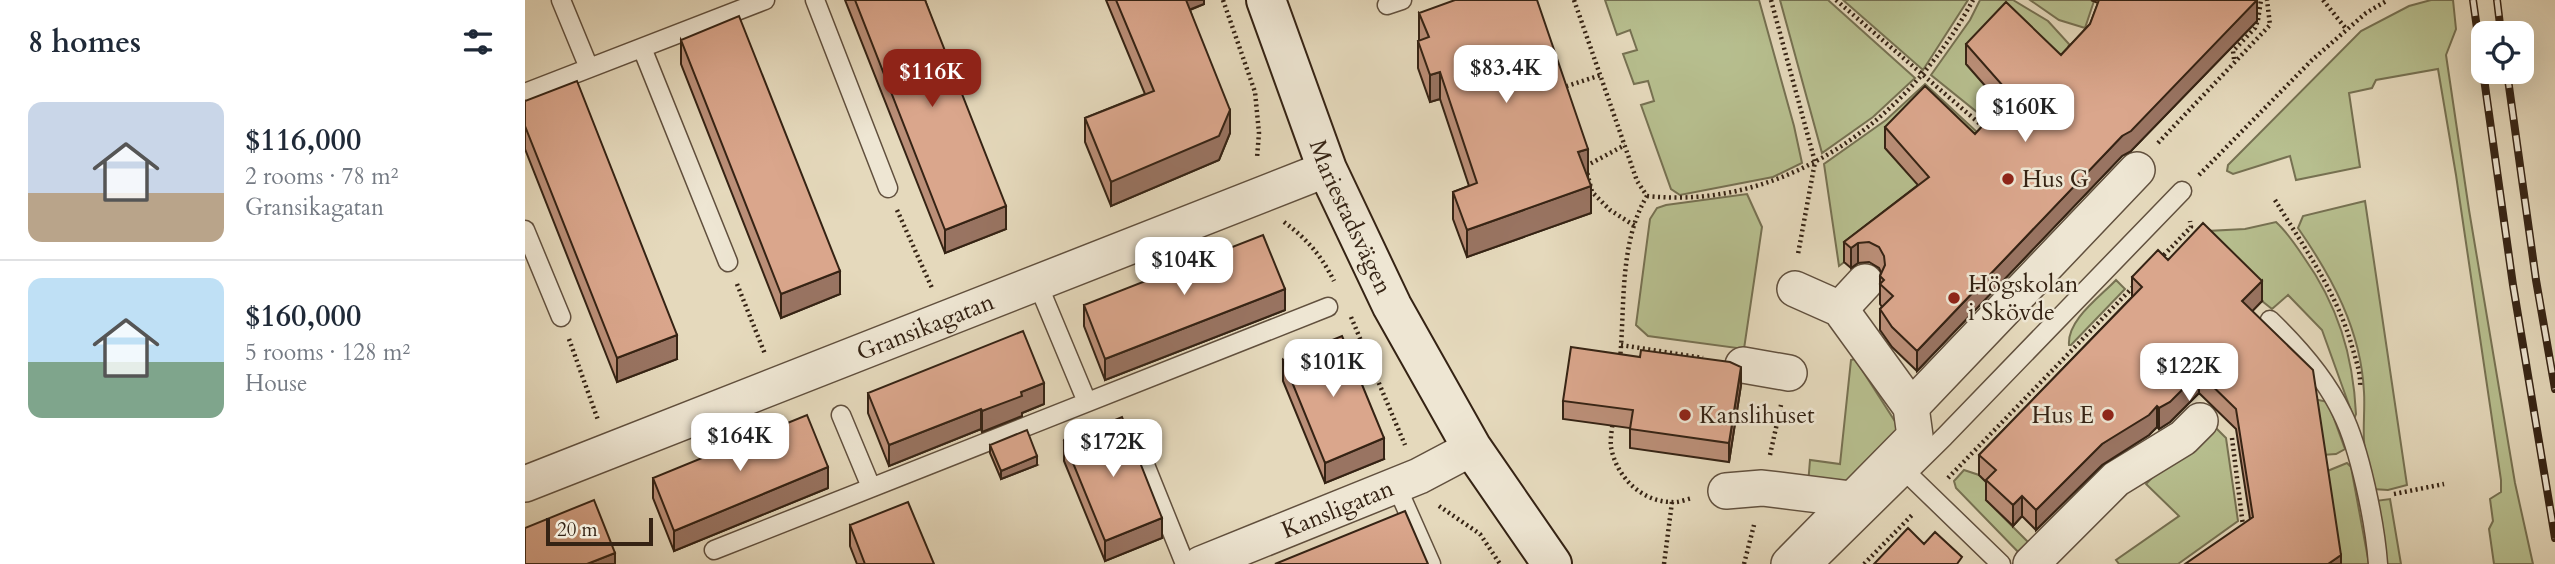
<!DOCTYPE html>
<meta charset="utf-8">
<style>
body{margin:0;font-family:Cardo,serif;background:#f2f2f3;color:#1f2937;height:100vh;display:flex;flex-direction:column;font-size:26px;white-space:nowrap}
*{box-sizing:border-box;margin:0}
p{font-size:23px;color:#747a83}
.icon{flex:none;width:38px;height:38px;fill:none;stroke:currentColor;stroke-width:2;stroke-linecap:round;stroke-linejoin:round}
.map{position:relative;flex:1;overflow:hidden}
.sheet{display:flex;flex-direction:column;background:#fff;width:525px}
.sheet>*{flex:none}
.controls{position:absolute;left:1946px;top:21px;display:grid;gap:14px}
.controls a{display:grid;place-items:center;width:63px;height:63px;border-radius:14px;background:#fff;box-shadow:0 7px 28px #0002;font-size:35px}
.scale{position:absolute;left:21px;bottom:18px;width:107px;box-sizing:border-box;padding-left:7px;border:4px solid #352314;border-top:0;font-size:19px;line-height:24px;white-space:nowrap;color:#352314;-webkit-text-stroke:5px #eee6d3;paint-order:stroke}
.price{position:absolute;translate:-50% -60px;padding:0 16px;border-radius:14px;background:#fff;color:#222;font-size:23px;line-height:46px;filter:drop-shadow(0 2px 4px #0008)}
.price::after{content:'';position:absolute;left:50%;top:42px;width:21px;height:16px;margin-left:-10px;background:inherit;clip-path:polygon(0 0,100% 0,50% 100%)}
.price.on{background:#8f2418;color:#fff}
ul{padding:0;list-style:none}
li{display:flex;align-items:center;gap:21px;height:175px;padding:0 28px}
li+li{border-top:2px solid #e0e1e3}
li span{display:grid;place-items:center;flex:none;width:196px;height:140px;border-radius:14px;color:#555}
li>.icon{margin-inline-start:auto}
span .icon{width:84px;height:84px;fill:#fffc;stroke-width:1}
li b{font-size:30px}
h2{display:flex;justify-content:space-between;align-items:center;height:84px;padding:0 28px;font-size:30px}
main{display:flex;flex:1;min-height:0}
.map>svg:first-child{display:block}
.grass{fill:#b7bf8f;stroke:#767152;stroke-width:2}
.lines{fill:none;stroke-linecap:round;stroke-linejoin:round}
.lane-casing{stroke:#61503e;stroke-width:21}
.street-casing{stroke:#61503e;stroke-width:38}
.secondary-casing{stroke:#352314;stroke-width:42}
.path{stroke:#352314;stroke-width:4.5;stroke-dasharray:2 3.5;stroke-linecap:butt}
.lane{stroke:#eee6d3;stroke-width:18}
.street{stroke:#eee6d3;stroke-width:35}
.secondary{stroke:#eee6d3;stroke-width:38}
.rail-casing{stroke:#352314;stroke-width:8}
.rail{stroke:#eee6d3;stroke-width:5;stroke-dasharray:16;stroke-linecap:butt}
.wall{fill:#bb8f78;stroke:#352314;stroke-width:2}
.shaded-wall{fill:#997462;stroke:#352314;stroke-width:2}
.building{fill:#daa68c;stroke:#352314;stroke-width:2}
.poi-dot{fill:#8f2418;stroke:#eee6d3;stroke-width:2.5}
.labels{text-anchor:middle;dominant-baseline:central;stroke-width:5;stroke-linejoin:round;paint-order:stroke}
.poi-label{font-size:24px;fill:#352314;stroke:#eee6d3;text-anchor:start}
.street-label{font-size:24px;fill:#352314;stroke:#eee6d3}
</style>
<main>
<section class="sheet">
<h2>8 homes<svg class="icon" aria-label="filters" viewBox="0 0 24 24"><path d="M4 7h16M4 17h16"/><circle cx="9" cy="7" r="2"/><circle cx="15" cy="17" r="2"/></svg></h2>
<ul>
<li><span style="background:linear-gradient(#c9d6e8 65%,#b9a48a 0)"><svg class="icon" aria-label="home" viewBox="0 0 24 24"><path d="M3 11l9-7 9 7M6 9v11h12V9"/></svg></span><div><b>$116,000</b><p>2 rooms · 78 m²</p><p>Gransikagatan</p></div></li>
<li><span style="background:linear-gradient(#bfe0f5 60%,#7fa58c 0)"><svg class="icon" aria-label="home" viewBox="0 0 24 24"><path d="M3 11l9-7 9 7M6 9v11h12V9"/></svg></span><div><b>$160,000</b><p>5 rooms · 128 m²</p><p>House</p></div></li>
</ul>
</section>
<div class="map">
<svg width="2030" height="564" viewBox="0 0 2030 564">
<rect width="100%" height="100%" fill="#e5d9bc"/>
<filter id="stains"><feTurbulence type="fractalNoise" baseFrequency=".00286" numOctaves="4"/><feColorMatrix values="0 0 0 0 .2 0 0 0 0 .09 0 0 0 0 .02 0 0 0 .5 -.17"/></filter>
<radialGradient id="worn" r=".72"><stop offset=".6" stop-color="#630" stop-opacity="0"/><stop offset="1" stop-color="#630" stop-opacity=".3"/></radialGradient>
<!-- grass -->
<path class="grass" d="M1080 0H1234L1269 126 1277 163 1248 177 1155 195 1146 189 1116 105 1129 101 1123 81 1109 84 1098 54 1112 50 1105 30 1092 35Z
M1255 0H1303L1390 78 1348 117 1297 153Z
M1318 0H1443L1398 70Z
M1455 0H1488L1523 21 1544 44 1541 57 1492 122 1473 129 1406 75 1445 20Z
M1505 0H1566L1569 1 1560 28 1534 20Z
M1906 0H1928L1931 29 1921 55 1944 210 1990 483 2008 564H1969L1964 529 1968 521 1965 499 1976 492V480L1931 175 1913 69 1851 80 1847 88 1824 93 1835 167 1771 180 1765 156 1708 174 1702 171 1703 165 1836 31 1884 6Z
M1400 84 1467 146 1405 198 1314 266 1299 164 1361 120Z
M1222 194 1237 227 1219 349 1123 336 1111 325 1125 219 1132 208 1141 205Z
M1840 201 1882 485 1863 490 1847 489C1845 473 1840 457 1839 441 1838 425 1840 408 1839 392 1836 330 1807 277 1773 228L1778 216Z
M1751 222C1762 232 1770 244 1778 256 1813 305 1828 355 1831 414L1829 419 1797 330 1763 295 1747 309 1737 301 1683 231 1720 229Z
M1591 280 1600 289 1546 345H1544C1542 320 1575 297 1591 280Z
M1330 359 1380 437 1328 491 1283 485 1285 460 1315 464 1326 360Z
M1789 399 1803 402 1820 449 1811 454 1797 455Z
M1687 424 1701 438 1713 521 1653 564H1594L1591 560 1654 516 1621 484 1646 458Z
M1822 463 1826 467 1844 564H1814L1800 472Z
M1439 470 1454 475 1471 491 1461 500 1509 548 1499 558 1431 488 1429 481Z
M1865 499 1876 564H1861L1850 501Z"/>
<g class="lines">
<defs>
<path id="lane" d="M36 0 64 68
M290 0 363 188
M862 5 877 0
M117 48 203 262
M0 93 240 0
M0 230 36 317
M512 282 562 402
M1745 320C1773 347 1800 377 1817 413 1835 449 1850 523 1853 564
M316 415 346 487
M608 435 660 564
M1382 473 1476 564
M871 485 906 564
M189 550 803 307
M1290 564 1419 437 1657 191"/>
<g id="street">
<path d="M1315 309 1340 282"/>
<path d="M1218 365 1264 373"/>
<path d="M1386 407 1612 170"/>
<path id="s1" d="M0 484 802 169"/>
<path d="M1201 491 1237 488 1334 500"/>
<path id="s2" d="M676 564 894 476 947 448"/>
<path d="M1264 564 1390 436 1386 407 1315 309 1270 289"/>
<path d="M1506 564 1591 479 1658 438 1675 421"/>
</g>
<g id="secondary">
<path id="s3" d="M741 0 802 169 867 306 947 448 1027 564"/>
</g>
</defs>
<!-- lane casing -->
<use href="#lane" class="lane-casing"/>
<!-- street casing -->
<use href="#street" class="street-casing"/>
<!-- secondary casing -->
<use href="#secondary" class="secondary-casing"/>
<!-- path -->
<path class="path" d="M698 0 730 92 734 133 732 158
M1049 0 1112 181 1122 196
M1246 0 1290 162 1273 254
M1311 0 1462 130
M1798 0 1822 30
M1733 20 1736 0
M1709 59 1708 51 1730 28 1733 20 1728 18
M1036 88 1076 75
M1633 143 1745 25 1742 0
M1061 166 1100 145
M1061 168 1067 192 1085 210 1110 226
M1674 175 1787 60 1841 13 1863 0
M1122 196C1261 211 1385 118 1448 0
M1750 200C1780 249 1813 294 1828 350 1832 363 1836 375 1835 388
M372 210 407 288
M759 222C782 239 796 255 809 281
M1635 259 1666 227 1665 221
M212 284 240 354
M826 317 880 445
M44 339 73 420
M1096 345 1178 358
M1095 359C1100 307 1094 242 1122 196
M1088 420C1087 429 1085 439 1086 447 1091 476 1116 502 1147 502 1153 503 1162 499 1168 498
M1707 438 1718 526
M1245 455 1256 405
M1423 478 1609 286
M1869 494 1919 484
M914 506 955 534 975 564
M1139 564 1147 502
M1219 564 1229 525
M1339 564 1388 514"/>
<!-- lane -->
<use href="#lane" class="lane"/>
<!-- street -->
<use href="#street" class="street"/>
<!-- secondary -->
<use href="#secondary" class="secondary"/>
<defs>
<path id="rail" d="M1948 0 1988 285 2030 538
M1972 0 1976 33
M1982 72 2011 280 2030 389"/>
</defs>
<!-- rail casing -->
<use href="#rail" class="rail-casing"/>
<!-- rail -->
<use href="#rail" class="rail"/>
</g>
<!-- wall -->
<path class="wall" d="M320 0H400L481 229 420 253Z
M581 0H679V4L665 10 705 133 694 160 586 206 560 142V118L620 94Z
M1566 0H1732V21L1606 151 1597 156 1392 371 1367 347 1355 330V309L1357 307 1355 304V276L1356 272 1354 268 1344 262 1333 263 1326 268 1319 262V242L1393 185 1360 148V127L1450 134 1477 105 1441 64V44L1536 55 1565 24 1573 3Z
M894 13 1063 176 1066 213 942 257 928 219V192L944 186 915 99 905 102 893 68V41L894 40Z
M156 40 315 294 256 318 156 64Z
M0 101 152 359 92 382 0 149Z
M1643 260 1737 301 1727 311 1816 564 1725 519 1711 429 1674 393 1645 422 1634 429 1632 427 1624 435 1577 465 1511 530 1497 516 1488 526 1461 500V482L1454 475V455L1607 297V277Z
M559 305 760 310 580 380 559 326Z
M758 360 859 459 800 483 758 381Z
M1216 385 1204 462 1105 448V428L1038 419V401Z
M343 393 519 404 497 413V416L457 432 456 429 364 466 343 413Z
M539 441 637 538 580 561 539 461Z
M465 445 512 465 476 479 465 453Z
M128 478 303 488 149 551 128 498Z
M325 525 409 564H332L325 546Z"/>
<!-- shaded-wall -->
<path class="shaded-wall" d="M656 0H679V4L656 13Z
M1732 0V21L1606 151 1597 156 1392 371V351L1597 136Z
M915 72V99L905 102V75Z
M705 110V133L694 160 586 206V182Z
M1063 149V176L1053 179V152Z
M1066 186V213L942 257V230Z
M481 206V229L420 253V230Z
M1333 243V263L1326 268V248Z
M315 271V294L256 318V294Z
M1737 281V301L1717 322V301Z
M760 289V310L580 380V359Z
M152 335V359L92 382V358Z
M1216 367V385L1204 462V443Z
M1674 373V393L1645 422 1634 429V408Z
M519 383V404L497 413V416L457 432V411L496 392Z
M1632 406V427L1624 435 1577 465 1511 530V510L1577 444Z
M456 409V429L364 466V445Z
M859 438V459L800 483V463Z
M512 456V465L476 479V471Z
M303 467V488L149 551V531Z
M1497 496V516L1488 526V505Z
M637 518V538L580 561V541Z
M90 553V564H62Z
M1816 555V564H1803Z"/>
<!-- building -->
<path class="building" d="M330 0H400L481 206 420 230Z
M591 0H661L705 110 694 136 586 182 560 118 629 91Z
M930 0H1012L1063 149 1053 152 1066 186 942 230 928 192 952 183 915 72 905 75 893 41 904 37 894 13Z
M1574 0H1732L1606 131 1597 136 1392 351 1367 327 1355 309 1368 296 1355 284 1359 280 1355 276 1360 265 1359 256 1354 247 1344 242 1333 243 1326 248 1319 242 1404 177 1360 127 1400 86 1450 134 1486 95 1441 44 1481 2 1536 55 1565 24Z
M214 16 315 271 256 294 156 40Z
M52 81 152 335 92 358 0 126V101Z
M1678 223 1737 281 1717 301 1788 370 1816 555 1803 564H1660L1728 517 1711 409 1674 373 1645 402 1634 408 1632 406 1624 415 1577 444 1511 510 1497 496 1488 505 1461 480 1471 470 1454 455 1617 287 1607 277 1633 250 1643 260Z
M738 235 760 289 580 359 559 305Z
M498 331 519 383 496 392 497 396 457 411 456 409 364 445 343 393Z
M817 336 859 438 800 463 758 360Z
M1046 347 1115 357 1116 350 1205 362 1216 367 1204 443 1105 429 1108 410 1038 401Z
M282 415 303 467 149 531 128 478Z
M597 417 637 518 580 541 539 441Z
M502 430 512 456 476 471 465 445Z
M69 500 90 553 62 564H0V528Z
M383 502 409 564H340L325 525Z
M880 511 903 564H750Z
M1383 528 1399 544 1410 532 1437 557 1432 564H1349Z"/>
<!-- markers -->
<g class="poi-dot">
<circle cx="1483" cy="179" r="7"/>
<circle cx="1429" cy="298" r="7"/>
<circle cx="1160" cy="415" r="7"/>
<circle cx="1583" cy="415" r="7"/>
</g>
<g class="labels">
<!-- poi labels -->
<g class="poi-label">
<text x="1497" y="179">Hus G</text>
<text x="1443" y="284">Högskolan<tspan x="1443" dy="28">i Skövde</tspan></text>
<text x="1174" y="415">Kanslihuset</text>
<text x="1569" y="415" text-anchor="end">Hus E</text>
</g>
<!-- street labels -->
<g class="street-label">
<text stroke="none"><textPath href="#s3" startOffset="233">Mariestadsvägen</textPath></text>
<text stroke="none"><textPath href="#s1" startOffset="430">Gransikagatan</textPath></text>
<text stroke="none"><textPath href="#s2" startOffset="147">Kansligatan</textPath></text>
</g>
</g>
<rect width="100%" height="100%" filter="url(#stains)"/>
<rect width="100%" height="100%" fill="url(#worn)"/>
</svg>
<div class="controls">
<a><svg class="icon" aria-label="locate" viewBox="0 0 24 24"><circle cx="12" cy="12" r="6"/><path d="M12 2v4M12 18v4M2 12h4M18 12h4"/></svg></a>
</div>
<div class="scale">20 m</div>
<b class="price" style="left:981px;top:105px">$83.4K</b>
<b class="price on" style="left:407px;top:109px">$116K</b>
<b class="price" style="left:1500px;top:144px">$160K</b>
<b class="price" style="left:659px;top:297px">$104K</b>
<b class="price" style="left:808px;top:399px">$101K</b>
<b class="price" style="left:1664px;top:403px">$122K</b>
<b class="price" style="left:215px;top:473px">$164K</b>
<b class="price" style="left:588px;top:479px">$172K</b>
</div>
</main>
